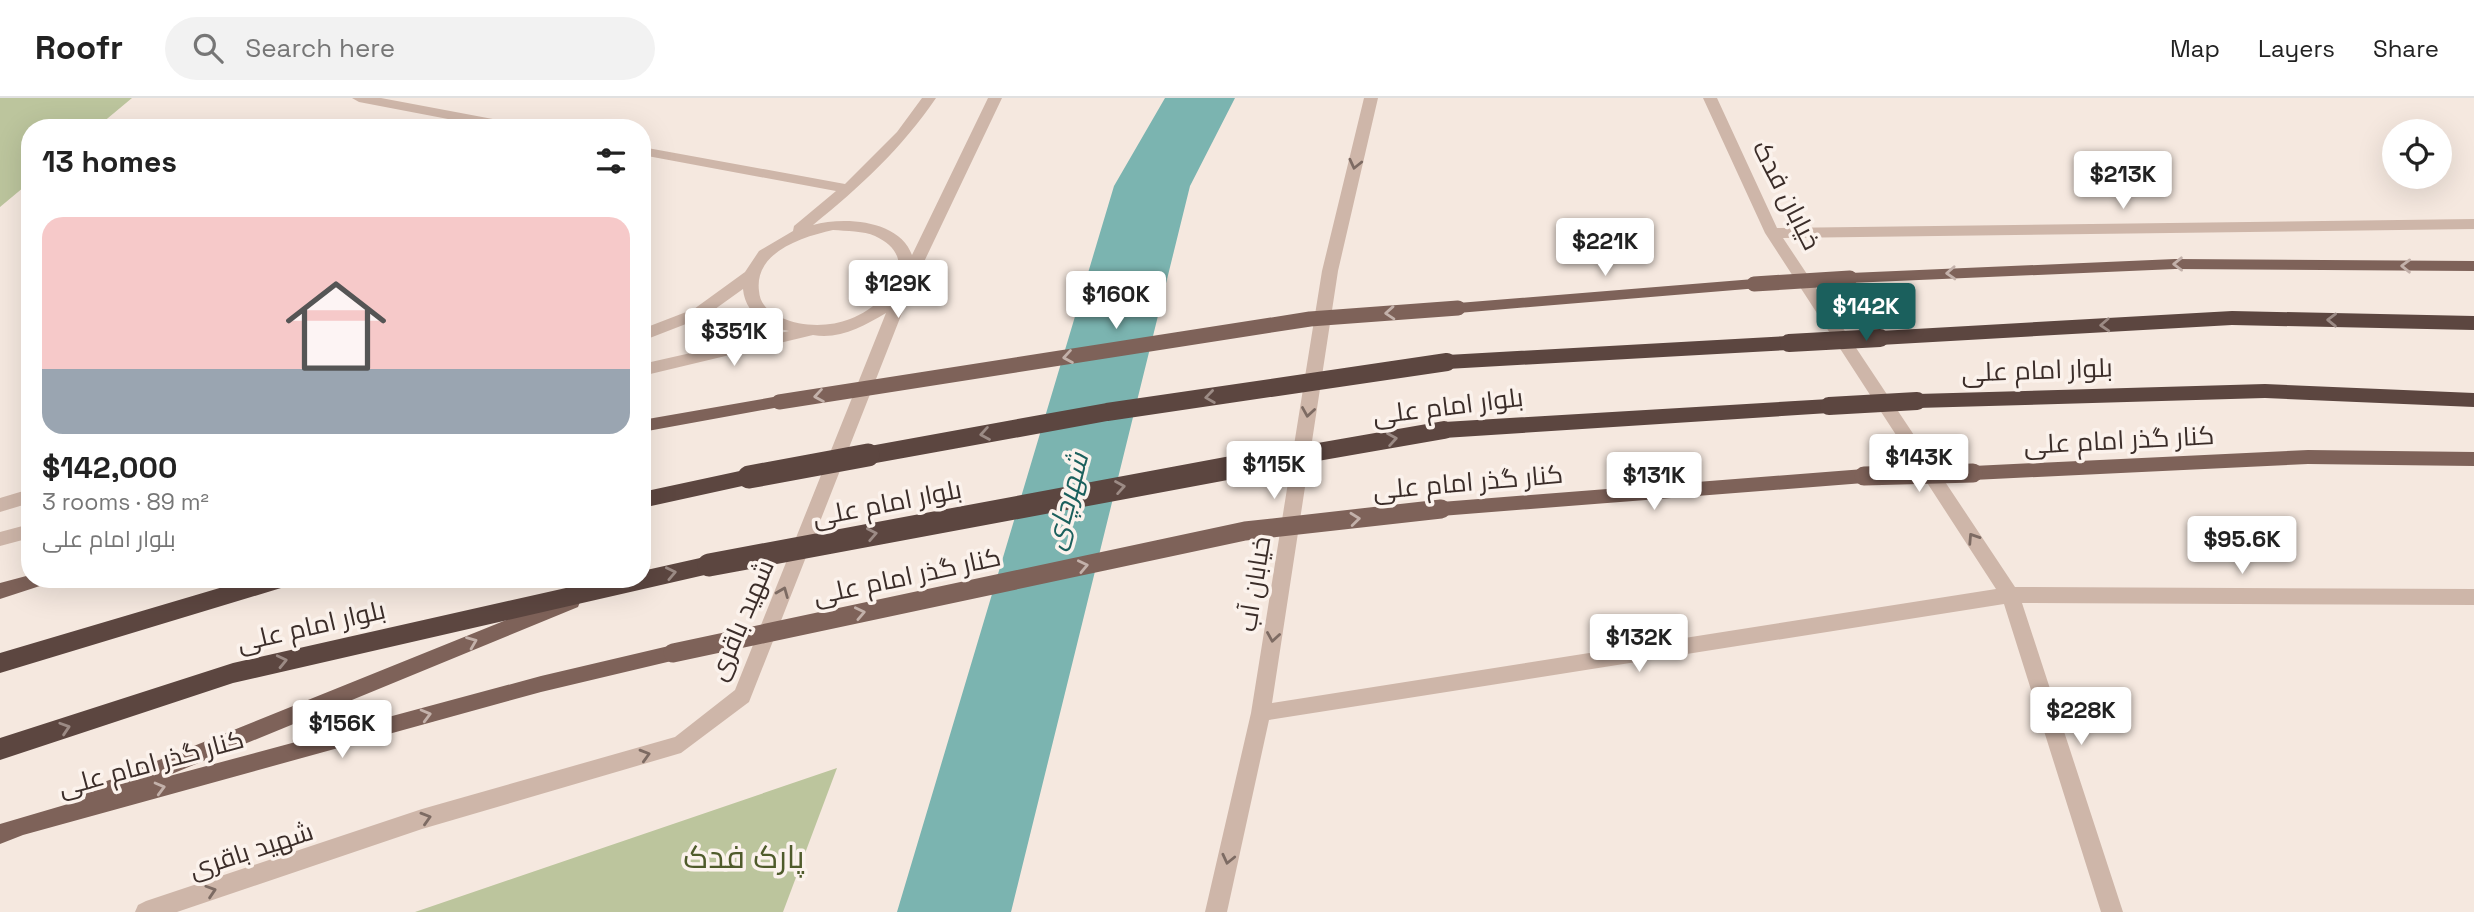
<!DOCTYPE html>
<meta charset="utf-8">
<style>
body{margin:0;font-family:"Space Grotesk",Cairo,sans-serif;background:#f2f2f2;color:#222;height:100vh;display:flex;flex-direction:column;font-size:26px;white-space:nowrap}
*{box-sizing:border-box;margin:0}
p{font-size:23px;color:#767676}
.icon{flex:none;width:38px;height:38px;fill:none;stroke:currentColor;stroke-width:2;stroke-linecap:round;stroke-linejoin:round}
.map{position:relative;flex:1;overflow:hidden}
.panel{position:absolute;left:21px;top:21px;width:630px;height:469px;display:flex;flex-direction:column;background:#fff;border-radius:28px;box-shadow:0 7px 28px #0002}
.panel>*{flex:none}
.controls{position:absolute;left:2382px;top:21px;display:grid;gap:14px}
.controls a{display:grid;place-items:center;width:70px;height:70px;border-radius:50%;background:#fff;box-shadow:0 7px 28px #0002;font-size:35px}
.price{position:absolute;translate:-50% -60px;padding:0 16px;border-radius:7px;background:#fff;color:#222;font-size:23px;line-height:46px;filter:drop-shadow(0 2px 4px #0008)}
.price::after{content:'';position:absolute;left:50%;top:42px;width:21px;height:16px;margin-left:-10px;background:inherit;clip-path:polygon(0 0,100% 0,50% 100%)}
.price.active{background:#1b605d;color:#fff}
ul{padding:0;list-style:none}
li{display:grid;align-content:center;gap:14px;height:371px;padding:0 21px}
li+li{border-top:2px solid #e0e0e0}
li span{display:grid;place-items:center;height:217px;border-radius:21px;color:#555}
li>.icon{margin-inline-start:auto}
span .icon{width:126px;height:126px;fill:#fffc;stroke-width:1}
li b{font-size:30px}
h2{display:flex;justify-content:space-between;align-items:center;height:84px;padding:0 21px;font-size:30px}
header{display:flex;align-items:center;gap:42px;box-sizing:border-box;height:98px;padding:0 35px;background:#fff;border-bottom:2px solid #e0e0e0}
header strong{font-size:33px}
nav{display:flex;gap:38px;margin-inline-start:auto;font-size:24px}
.search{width:490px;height:63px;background:#f2f2f2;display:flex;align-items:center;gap:18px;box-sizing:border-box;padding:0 24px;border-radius:38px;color:#767676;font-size:26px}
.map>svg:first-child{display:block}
.green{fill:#bcc59d}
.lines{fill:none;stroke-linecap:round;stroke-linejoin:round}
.river{fill:#7bb4b0;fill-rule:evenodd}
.minor{fill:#ceb6a9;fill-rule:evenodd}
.major{fill:#7e6259;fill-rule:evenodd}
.highway{fill:#5c4640;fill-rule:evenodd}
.major-bridge-far1{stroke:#7e6259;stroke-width:15}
.major-bridge{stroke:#7e6259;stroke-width:19}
.highway-bridge-far1{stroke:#5c4640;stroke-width:18}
.highway-bridge{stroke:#5c4640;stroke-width:23}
.oneway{stroke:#7d6b63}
.oneway2{stroke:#c3b1aa}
.oneway3{stroke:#9c8b85}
.labels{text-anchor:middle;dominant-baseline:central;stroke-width:7;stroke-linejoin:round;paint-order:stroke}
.street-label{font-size:26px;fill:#3b2d29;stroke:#fbf2ec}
.water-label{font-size:28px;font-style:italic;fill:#1b605d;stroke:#fbf2ec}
.near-park-label{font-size:32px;fill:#4f5b2b;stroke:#fbf2ec}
</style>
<header>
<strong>Roofr</strong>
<div class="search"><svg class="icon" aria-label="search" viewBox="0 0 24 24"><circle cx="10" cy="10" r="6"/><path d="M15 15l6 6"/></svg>Search here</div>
<nav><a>Map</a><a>Layers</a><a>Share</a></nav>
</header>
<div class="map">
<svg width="2474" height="814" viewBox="0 0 2474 814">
<rect width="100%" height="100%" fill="#f5e8df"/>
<!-- green -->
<path class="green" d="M0 0H132L96 30H30V84L0 109Z
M837 670 783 814H415Z"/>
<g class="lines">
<!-- river -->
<path class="river" d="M1165 0H1235L1190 88 1011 814H897L1114 88Z"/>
<!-- minor -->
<path class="minor" d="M352 0H381L519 26 526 30H495L359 4Z
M922 0H936C902 50 860 89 813 127 844 118 900 122 912 157L988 0H1002L913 187 749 604 681 655 422 731 177 814H135L138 807 146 803 422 711 675 639 735 592 886 215C864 228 839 242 813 237L642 278V266L789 233C766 229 745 215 743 191L704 219 642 243V231L694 211 745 174 759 153 793 133 794 128 836 93 642 57V49L845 86 897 34ZM833 132C846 133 864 133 875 138 925 161 886 208 850 221 830 229 802 229 782 220 770 215 760 207 759 193 754 154 802 139 833 132Z
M1364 0H1378L1338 173 1272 605 1996 491 1765 135 1703 0H1717L1777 130 2474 121V131L1783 140 2015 489 2474 491V507L2022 505 2123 814H2101L2004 506 1269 622 1227 814H1205L1251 615 1322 173Z
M30 391V405L0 414V400Z
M30 426V440L0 448V434Z"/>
<!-- major -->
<path class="major" d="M2175 161 2474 163V173L2175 171 1850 185 1842 180 1850 175Z
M1754 181 1762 186 1759 190 1458 215 1450 210 1458 205Z
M779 298 787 304 785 308 642 334V322Z
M2308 352 2474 354V368L2308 366 1973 382 1964 375 1973 368Z
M1864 371 1873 378 1864 385 1441 418 1435 416 1432 411 1435 406 1441 404Z
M30 477V481H49L46 486 0 501V485Z
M571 496 578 499 580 504 578 509 162 680 541 578 673 547 680 549 683 555 680 561 541 594 23 737 0 746V726L85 701 87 691Z"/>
<!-- highway -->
<path class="highway" d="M2232 213 2474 218V232L2232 227 1880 247 1871 240 1880 233Z
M1789 238 1799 245 1789 252 1447 271 1437 264 1447 257Z
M2265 286 2474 295V309L2265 300 1917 310 1907 303 1917 296Z
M1829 301 1839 308 1829 315 1444 340 1437 337 1434 332 1437 327 1444 324Z
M749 371 756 373 759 379 756 385 642 410V394Z
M709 458 717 461 720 467 717 473 709 476 233 585 0 662V640L233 565 606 481H642V473Z
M250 481H292L289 487 281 490 0 575V555Z"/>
<!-- major-bridge-far1 -->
<path class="major-bridge-far1" d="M1754 186 1850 180
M779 304 1310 221 1458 210"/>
<!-- major-bridge -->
<path class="major-bridge" d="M1864 378 1973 375
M673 555 1245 433 1441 411"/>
<!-- highway-bridge-far1 -->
<path class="highway-bridge-far1" d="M1789 245 1880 240
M1829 308 1917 303
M859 359 1107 314 1447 264
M1289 359 1444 332"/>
<!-- highway-bridge -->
<path class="highway-bridge" d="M749 379 868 357
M709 467 1299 357"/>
</g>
<!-- one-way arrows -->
<defs><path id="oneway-chevron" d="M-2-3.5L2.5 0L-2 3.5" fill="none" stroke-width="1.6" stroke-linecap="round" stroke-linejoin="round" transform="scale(1.75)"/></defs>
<g class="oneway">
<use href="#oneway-chevron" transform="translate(1355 66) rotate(103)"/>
<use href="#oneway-chevron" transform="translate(1308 314) rotate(99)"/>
<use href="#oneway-chevron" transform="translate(1973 440) rotate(-123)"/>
<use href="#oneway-chevron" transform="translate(783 494) rotate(-68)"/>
<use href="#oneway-chevron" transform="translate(1273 539) rotate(99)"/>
<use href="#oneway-chevron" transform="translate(645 657) rotate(-16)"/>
<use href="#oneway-chevron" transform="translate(426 720) rotate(-17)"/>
<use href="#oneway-chevron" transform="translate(1228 761) rotate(103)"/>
<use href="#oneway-chevron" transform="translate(211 793) rotate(-18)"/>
</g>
<g class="oneway2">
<use href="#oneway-chevron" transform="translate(2178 166) rotate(179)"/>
<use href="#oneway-chevron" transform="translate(2406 168) rotate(-179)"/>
<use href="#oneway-chevron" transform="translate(1951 175) rotate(177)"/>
<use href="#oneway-chevron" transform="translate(1390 215) rotate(176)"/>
<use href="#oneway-chevron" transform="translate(1068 259) rotate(171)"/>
<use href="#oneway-chevron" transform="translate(819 298) rotate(171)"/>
<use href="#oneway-chevron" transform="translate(1355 421) rotate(-6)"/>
<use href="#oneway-chevron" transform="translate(1083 468) rotate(-12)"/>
<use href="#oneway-chevron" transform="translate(860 515) rotate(-12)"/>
<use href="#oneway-chevron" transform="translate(472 544) rotate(-22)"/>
<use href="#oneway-chevron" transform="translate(426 617) rotate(-15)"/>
<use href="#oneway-chevron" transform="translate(160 690) rotate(-15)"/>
</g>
<g class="oneway3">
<use href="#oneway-chevron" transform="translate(2332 222) rotate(-179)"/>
<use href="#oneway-chevron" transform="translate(2105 227) rotate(177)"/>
<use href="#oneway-chevron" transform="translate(1210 299) rotate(172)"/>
<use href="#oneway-chevron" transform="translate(985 336) rotate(170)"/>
<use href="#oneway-chevron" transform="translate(1392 341) rotate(-10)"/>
<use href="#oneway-chevron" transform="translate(1120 389) rotate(-10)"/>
<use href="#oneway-chevron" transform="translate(872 436) rotate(-11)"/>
<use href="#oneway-chevron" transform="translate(671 475) rotate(-12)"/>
<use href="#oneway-chevron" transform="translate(282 563) rotate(-13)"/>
<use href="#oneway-chevron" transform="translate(65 630) rotate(-18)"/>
</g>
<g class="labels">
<!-- street labels -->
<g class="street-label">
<text transform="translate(1787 97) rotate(63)">خیابان فدک</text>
<text transform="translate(2037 272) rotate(-2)">بلوار امام علی</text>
<text transform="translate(1448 308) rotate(-7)">بلوار امام علی</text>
<text transform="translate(2119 342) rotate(-3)">کنار گذر امام علی</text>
<text transform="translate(1468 384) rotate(-5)">کنار گذر امام علی</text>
<text transform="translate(887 405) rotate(-11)">بلوار امام علی</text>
<text transform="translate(907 478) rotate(-12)">کنار گذر امام علی</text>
<text transform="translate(1254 486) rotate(-81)">خیابان آب</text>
<text transform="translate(741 522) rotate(-67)">شهید باقری</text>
<text transform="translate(311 528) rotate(-13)">بلوار امام علی</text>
<text transform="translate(151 665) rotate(-15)">کنار گذر امام علی</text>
<text transform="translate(251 752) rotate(-18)">شهید باقری</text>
</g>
<!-- water labels -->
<g class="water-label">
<text transform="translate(1066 403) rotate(-75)">شهرچای</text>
</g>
<!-- near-park labels -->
<g class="near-park-label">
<text x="744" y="759">پارک فدک</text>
</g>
</g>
</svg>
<div class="controls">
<a><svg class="icon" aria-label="locate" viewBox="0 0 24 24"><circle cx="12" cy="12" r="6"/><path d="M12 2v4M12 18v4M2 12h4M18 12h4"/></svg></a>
</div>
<b class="price" style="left:2123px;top:113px">$213K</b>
<b class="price" style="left:1605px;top:180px">$221K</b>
<b class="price" style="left:898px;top:222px">$129K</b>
<b class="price" style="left:1116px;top:233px">$160K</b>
<b class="price active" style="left:1866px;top:245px">$142K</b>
<b class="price" style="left:734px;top:270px">$351K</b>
<b class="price" style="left:1919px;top:396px">$143K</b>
<b class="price" style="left:1274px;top:403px">$115K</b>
<b class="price" style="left:1654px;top:414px">$131K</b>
<b class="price" style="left:2242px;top:478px">$95.6K</b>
<b class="price" style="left:1639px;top:576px">$132K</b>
<b class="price" style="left:2081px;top:649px">$228K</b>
<b class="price" style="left:342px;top:662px">$156K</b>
<section class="panel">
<h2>13 homes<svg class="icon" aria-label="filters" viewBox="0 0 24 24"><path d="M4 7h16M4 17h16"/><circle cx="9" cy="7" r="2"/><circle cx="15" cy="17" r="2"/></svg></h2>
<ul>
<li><span style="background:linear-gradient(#f6c9c9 70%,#9aa5b1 0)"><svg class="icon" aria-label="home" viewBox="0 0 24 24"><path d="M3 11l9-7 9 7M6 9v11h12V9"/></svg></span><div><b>$142,000</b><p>3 rooms · 89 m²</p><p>بلوار امام علی</p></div></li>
</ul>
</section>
</div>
